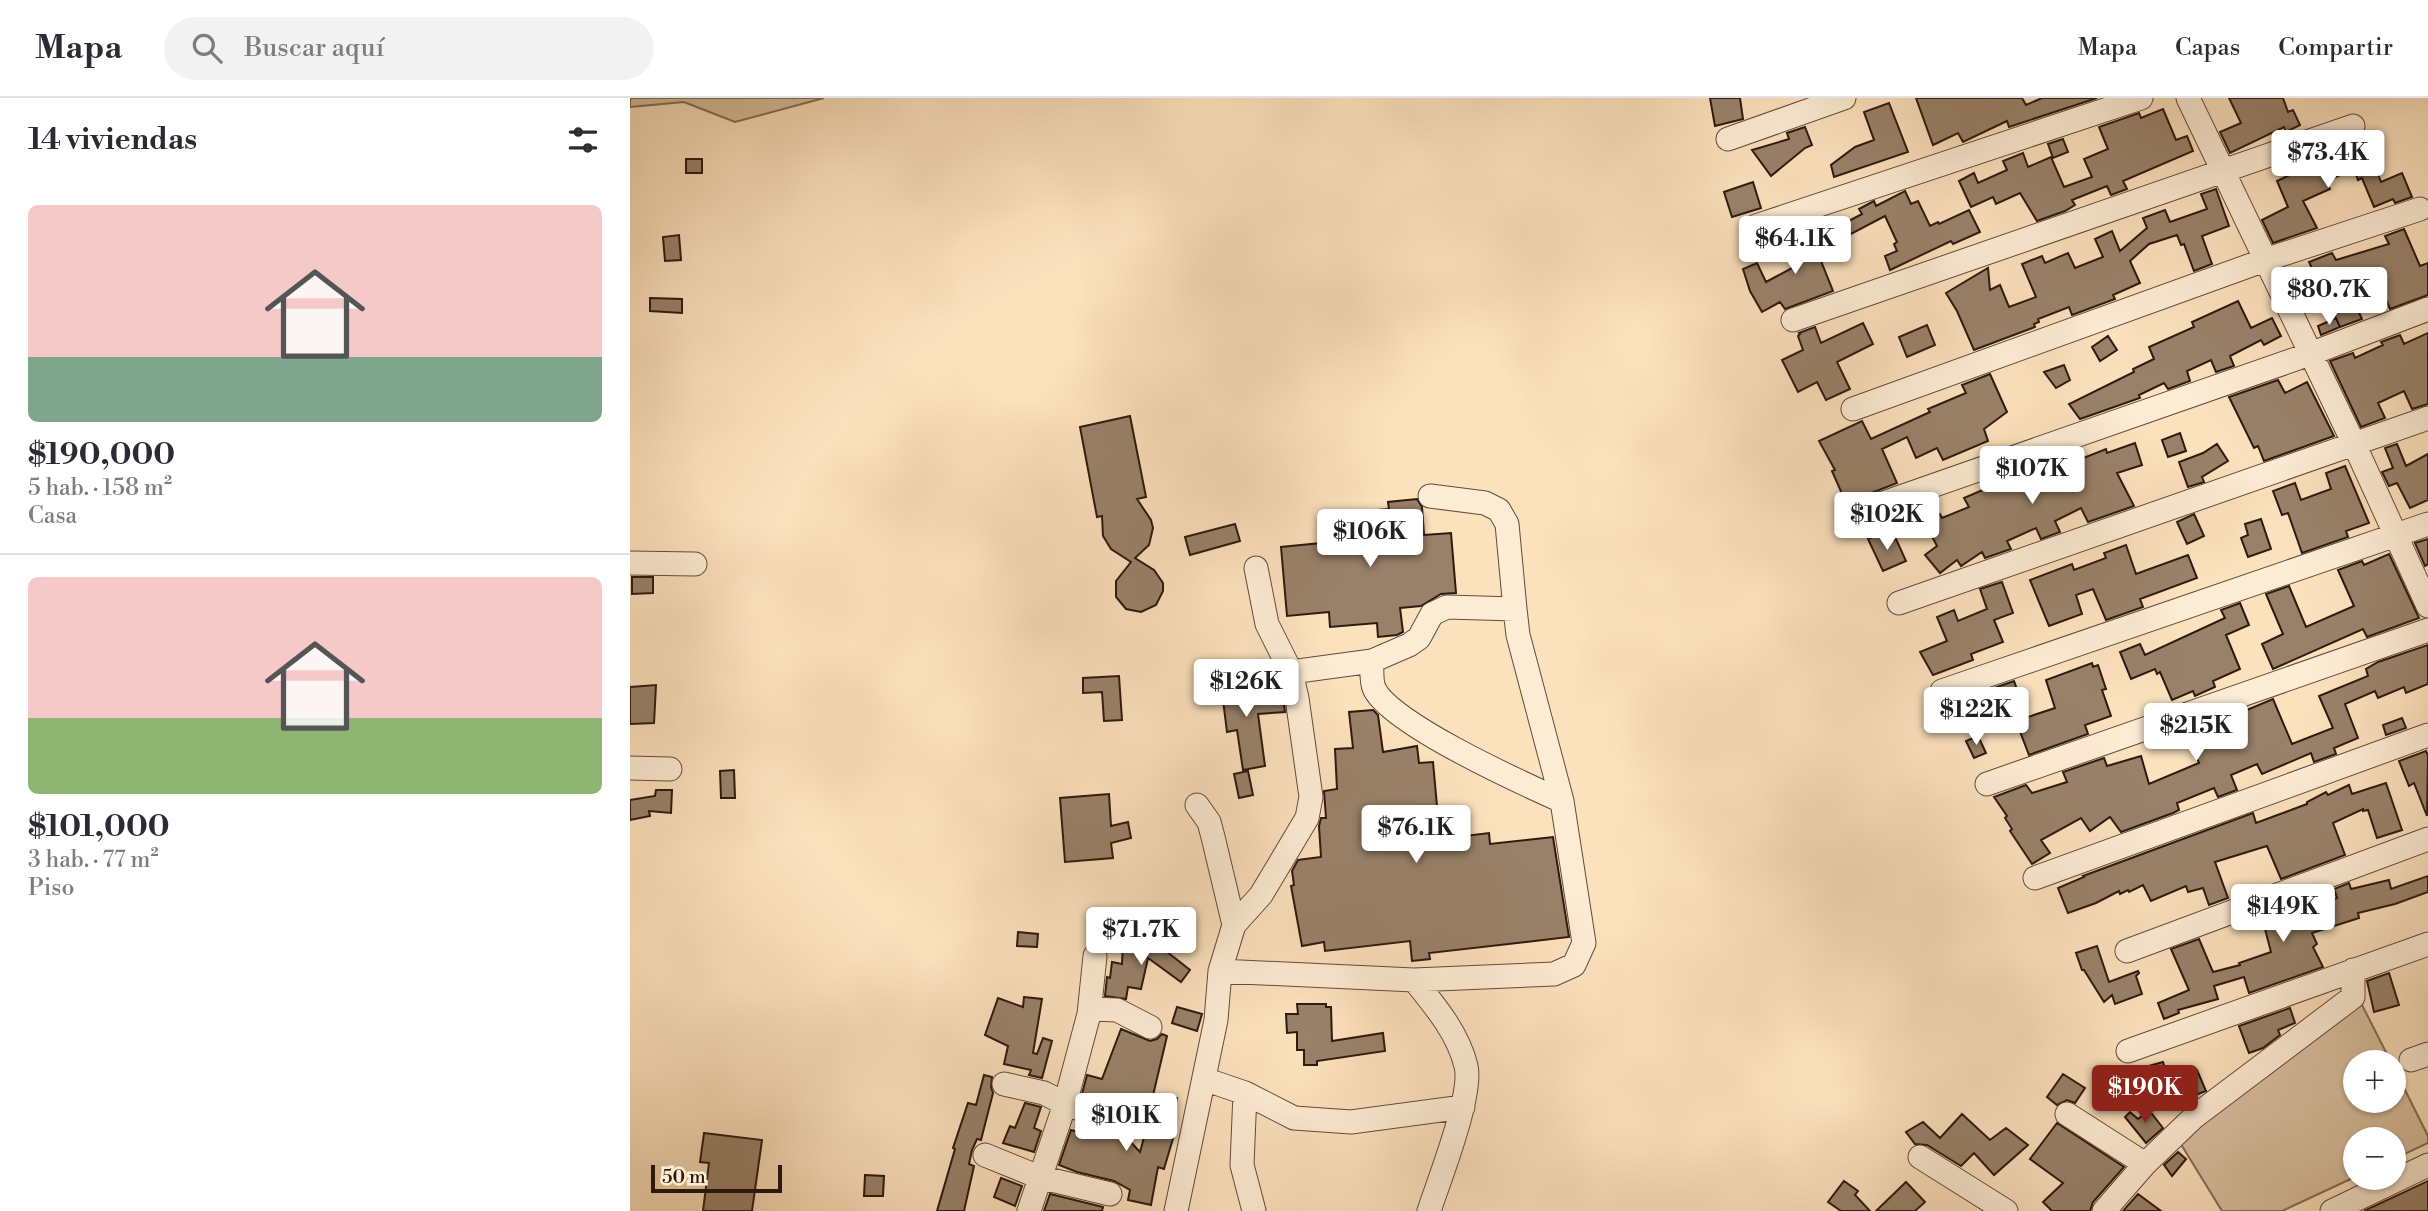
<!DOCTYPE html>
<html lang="es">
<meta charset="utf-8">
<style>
body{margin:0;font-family:"Libre Bodoni",serif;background:#f2f2f3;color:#2b2b33;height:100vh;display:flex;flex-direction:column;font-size:26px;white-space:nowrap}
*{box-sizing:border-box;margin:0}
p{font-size:23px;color:#7c7c81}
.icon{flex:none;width:38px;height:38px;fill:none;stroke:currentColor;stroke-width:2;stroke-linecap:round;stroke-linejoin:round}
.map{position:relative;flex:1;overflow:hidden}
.panel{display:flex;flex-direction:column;background:#fff;width:630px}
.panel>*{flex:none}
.fabs{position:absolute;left:1713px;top:952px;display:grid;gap:14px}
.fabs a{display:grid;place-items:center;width:63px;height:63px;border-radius:50%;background:#fff;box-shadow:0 2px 5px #0004;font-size:35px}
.scale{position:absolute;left:21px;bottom:18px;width:131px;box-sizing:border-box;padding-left:7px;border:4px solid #2e190d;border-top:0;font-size:19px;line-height:24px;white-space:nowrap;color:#2e190d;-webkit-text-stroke:5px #fdecd4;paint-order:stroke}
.price{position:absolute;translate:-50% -60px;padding:0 16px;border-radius:7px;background:#fff;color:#222;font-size:23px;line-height:46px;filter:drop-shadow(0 2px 4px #0008)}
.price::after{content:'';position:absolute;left:50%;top:42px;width:21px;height:16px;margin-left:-10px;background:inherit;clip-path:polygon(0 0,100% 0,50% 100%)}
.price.current{background:#8f2418;color:#fff}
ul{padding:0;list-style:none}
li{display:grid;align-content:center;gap:14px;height:371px;padding:0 28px}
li+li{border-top:2px solid #e1e1e2}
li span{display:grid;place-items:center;height:217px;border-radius:10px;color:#555}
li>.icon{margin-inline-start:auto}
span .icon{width:126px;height:126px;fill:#fffc;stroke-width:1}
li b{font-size:30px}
h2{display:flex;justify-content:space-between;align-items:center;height:84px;padding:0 28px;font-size:30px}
header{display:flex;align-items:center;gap:42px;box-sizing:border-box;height:98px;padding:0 35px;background:#fff;border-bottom:2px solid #e1e1e2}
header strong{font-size:33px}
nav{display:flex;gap:38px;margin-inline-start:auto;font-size:24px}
.search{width:490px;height:63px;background:#f2f2f3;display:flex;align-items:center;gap:18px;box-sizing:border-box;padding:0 24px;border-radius:38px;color:#7c7c81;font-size:26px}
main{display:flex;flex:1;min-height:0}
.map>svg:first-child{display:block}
.green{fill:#d9bf9f;stroke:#846c56;stroke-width:2}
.building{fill:#998169;stroke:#2e190d;stroke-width:2}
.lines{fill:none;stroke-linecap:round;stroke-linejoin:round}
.minor-casing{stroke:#624b39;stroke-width:25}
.minor{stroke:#fdecd4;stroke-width:23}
</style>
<header>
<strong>Mapa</strong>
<div class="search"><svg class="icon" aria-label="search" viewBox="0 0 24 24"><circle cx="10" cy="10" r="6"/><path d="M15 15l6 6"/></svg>Buscar aquí</div>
<nav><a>Mapa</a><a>Capas</a><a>Compartir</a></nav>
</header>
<main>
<section class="panel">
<h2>14 viviendas<svg class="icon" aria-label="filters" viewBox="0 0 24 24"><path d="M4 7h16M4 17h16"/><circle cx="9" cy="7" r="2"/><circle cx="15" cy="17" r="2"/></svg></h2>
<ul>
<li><span style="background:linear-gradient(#f6c9c9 70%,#7fa58c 0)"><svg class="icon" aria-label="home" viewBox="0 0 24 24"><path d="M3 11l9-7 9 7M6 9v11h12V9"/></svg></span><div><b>$190,000</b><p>5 hab. · 158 m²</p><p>Casa</p></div></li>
<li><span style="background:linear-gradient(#f6c9c9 65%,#8fb573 0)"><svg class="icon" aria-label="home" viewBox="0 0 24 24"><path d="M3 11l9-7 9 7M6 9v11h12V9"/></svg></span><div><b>$101,000</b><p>3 hab. · 77 m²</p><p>Piso</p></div></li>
</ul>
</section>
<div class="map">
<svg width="1798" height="1113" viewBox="0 0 1798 1113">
<rect width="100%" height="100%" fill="#fce1bd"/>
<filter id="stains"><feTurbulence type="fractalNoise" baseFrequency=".00286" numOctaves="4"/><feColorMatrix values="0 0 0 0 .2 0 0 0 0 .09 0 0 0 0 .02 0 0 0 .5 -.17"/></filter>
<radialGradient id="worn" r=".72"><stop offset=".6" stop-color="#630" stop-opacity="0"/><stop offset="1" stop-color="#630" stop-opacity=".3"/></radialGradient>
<!-- green -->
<path class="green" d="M0 0H194L105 24 54 4 0 9Z
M1731 905 1761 964H1726V1003H1764V970L1798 1038V1045L1764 1061V1041H1726L1725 1079 1652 1113H1592L1549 1043Z"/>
<!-- building -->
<path class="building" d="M1080 0H1110L1113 21 1085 28Z
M1286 0H1392L1396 7 1412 0H1467L1379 29 1377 23 1333 44 1328 35 1303 47Z
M1599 0H1653L1658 14 1663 12 1670 27 1656 34 1654 29 1600 55 1590 34 1611 25Z
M1259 5 1278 54 1204 79 1201 67 1225 49 1244 42 1234 14Z
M1533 11 1546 42 1557 38 1563 53 1493 83 1497 91 1481 97 1477 88 1442 102 1445 107 1435 113 1407 123 1390 95 1366 106 1363 99 1341 109 1329 83 1344 75 1348 85 1377 72 1373 63 1393 55 1398 69 1421 59 1434 89 1462 79 1454 61 1478 51 1469 29 1509 15 1511 20Z
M1175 29 1182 47 1175 50 1141 78 1122 52 1159 41 1157 35Z
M1433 41 1438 54 1423 60 1418 46Z
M1737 48 1751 84 1772 75 1782 99 1765 105 1763 101 1744 109 1732 80 1728 82 1724 71 1696 83 1700 91 1673 103 1687 130 1643 145 1632 122 1658 109 1647 83 1666 74 1664 70 1707 51 1711 59Z
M56 61H72V75H56Z
M1123 84 1131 110 1102 119 1094 94Z
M1586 91 1599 128 1572 138 1582 166 1564 173 1554 146 1551 147 1547 137 1519 146 1500 163 1510 185 1483 197 1485 201 1442 217 1439 209 1408 221 1409 224 1404 226 1405 229 1344 252 1327 213 1316 195 1358 170 1360 192 1370 187 1379 209 1406 199 1392 166 1412 158 1415 165 1438 155 1445 170 1473 159 1465 141 1482 133 1490 153 1517 130 1513 120 1535 112 1540 124 1577 111 1571 96Z
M1275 93 1281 106 1288 103 1300 128 1308 124 1309 126 1339 112 1350 134 1323 146 1321 143 1260 172 1255 158 1267 153 1264 146 1267 144 1255 118 1221 136 1215 125 1232 116 1229 111 1244 103 1246 108Z
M1202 131 1208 143 1200 147 1204 157 1191 163 1203 193 1155 211 1150 204 1132 214 1120 193 1113 171 1127 165 1136 184 1164 169 1158 155 1184 145 1182 140Z
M1774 131 1790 168 1798 165V197L1760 211 1747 180 1717 189 1732 221 1710 229 1679 164 1702 155 1706 162 1759 146 1755 138Z
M49 137 51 162 35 163 33 139Z
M20 200 52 201V215L20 213Z
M1608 203 1621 230 1642 220 1651 238 1634 247 1631 242 1600 258 1604 268 1586 274 1581 262 1557 273 1560 283 1538 291 1534 285 1509 297 1510 300 1450 321 1439 306 1504 274 1503 271 1524 261 1519 249 1564 229 1562 224Z
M1706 220 1710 229 1691 237 1688 228Z
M1233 225 1243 246 1207 264 1220 291 1196 302 1187 284 1168 294 1152 262 1173 252 1168 238 1170 236 1169 235 1185 229 1191 245Z
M1297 227 1305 247 1277 259 1269 239Z
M1798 235V306L1782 311 1774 293 1748 305 1755 320 1731 329 1700 263 1723 255 1725 260 1753 247 1751 244 1770 237 1774 246Z
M1478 238 1487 252 1470 263 1462 249Z
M1434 267 1440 282 1426 290 1414 274Z
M1360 276 1377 314 1354 331 1358 343 1313 362 1307 350 1286 360 1277 339 1252 351 1267 385 1216 405 1202 373 1205 372 1189 343 1232 323 1241 341 1300 314 1298 311 1336 295 1332 287Z
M1648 282 1655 295 1677 284 1704 338 1634 363 1628 348 1624 350 1599 299Z
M500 318 516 399 507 401 521 422 523 430 519 447 505 460 524 472 533 485V493L526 507 511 514 496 511 486 499V483L501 464 481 451 473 438 472 418 467 419 450 329Z
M1550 335 1556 353 1538 359 1532 342Z
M1505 345 1512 367 1487 375 1504 408 1458 424 1451 410 1425 423 1430 434 1411 441 1406 430 1377 443 1381 451 1355 460 1352 454 1331 468 1327 462 1310 475 1295 457 1307 448 1294 423 1310 416 1312 420 1339 409 1334 400 1355 391 1353 385 1376 377 1380 390 1428 370 1425 360 1447 352 1451 361 1476 351 1477 355Z
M1587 346 1598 363 1572 379 1574 384 1558 389 1549 364 1573 355Z
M1767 346 1776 368 1798 356V402L1780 410 1767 385 1759 388 1752 374 1763 370 1755 350Z
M1715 368 1739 425 1716 433 1718 439 1672 455 1658 415 1652 417 1643 393 1665 385 1671 402 1701 391 1696 375Z
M787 401 792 409 794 437 821 435 826 495 811 496 791 508 770 510 773 534 767 537 748 539 747 525 700 529 699 514 657 518 651 449 691 445 690 432 724 429 723 414 759 411 758 404Z
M1564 416 1574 438 1557 446 1547 424Z
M1631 421 1641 451 1618 459 1611 440 1618 437 1615 426Z
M605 426 610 443 560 457 555 439Z
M1252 434 1257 445 1266 441 1276 463 1253 473 1238 441Z
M1798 441V466L1795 468 1785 445Z
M1496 447 1506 476 1558 457 1567 480 1510 501 1513 509 1476 522 1463 491 1446 497 1452 516 1419 528 1400 482 1442 466 1444 472 1476 460 1474 455Z
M1759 456 1789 520 1737 539 1733 531 1643 571 1632 546 1653 536 1636 496 1659 488 1676 529 1724 508 1708 472 1732 463 1734 467Z
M2 479H23V495L2 496Z
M1372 484 1383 515 1364 522 1373 544 1341 556 1343 562 1303 577 1290 554 1317 543 1307 519 1324 512 1328 523 1357 511 1350 491Z
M1610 505 1619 527 1596 537 1610 571 1583 583 1585 589 1565 598 1563 593 1542 602 1530 574 1527 576 1525 571 1501 581 1490 554 1510 546 1515 557 1595 520 1591 512Z
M1798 547V586L1776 595 1774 589 1748 600 1745 593 1715 606 1728 640 1704 650 1706 656 1684 664 1681 655 1632 676 1627 666 1601 677 1607 692 1588 699 1584 690 1547 705 1549 712 1543 715 1491 734 1480 719 1460 733 1451 720 1411 742 1420 755 1402 766 1380 733 1382 731 1375 720 1377 718 1364 699 1396 687 1402 695 1437 684 1433 674 1474 660 1477 668 1511 658 1519 686 1569 665 1554 632 1575 625 1576 626 1604 615 1605 617 1643 601 1662 646 1703 630 1689 598 1738 578 1736 571 1748 564Z
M1462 565 1463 569 1468 567 1476 591 1472 592 1481 618 1455 627 1458 636 1399 657 1386 623 1425 610 1416 582Z
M605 569 607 605 653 600 655 614 628 616 635 668 613 672 607 632 597 634 589 570Z
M489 578 492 622 474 623 472 594 453 595V580Z
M1384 583 1393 608 1370 616 1361 591Z
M26 587 24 625 0 626V589Z
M743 612 748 617 753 654 787 648 789 665 803 664 810 741 859 735 860 746 923 739 939 839 799 855 800 861 782 863 780 843 695 853 694 844 672 848 661 788 664 787 662 773 668 762 691 759 689 728 691 720H696L694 693 707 691 705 651 723 650 719 614Z
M1772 620 1776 630 1756 637 1753 627Z
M1348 638 1356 655 1344 660 1336 643Z
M1796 653 1798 658 1797 718 1784 685 1779 688 1769 663Z
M104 672 105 700H91L90 673Z
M618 673 623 697 609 700 604 676Z
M1756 685 1772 732 1747 740 1738 712 1733 713V711L1703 725 1715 757 1651 781 1637 748 1585 764 1598 800 1579 807 1573 790 1558 794 1556 788 1521 803 1513 787 1499 794 1498 792 1490 796 1489 793 1466 805 1438 815 1428 790 1454 779 1453 778 1623 715 1626 725 1677 706V704L1696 694 1698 697 1719 687 1722 696Z
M26 692H42L41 715 19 713 20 718 0 722V702L25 698Z
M479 696 481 728 498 724 501 740 481 745 483 760 435 764 430 700Z
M1798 778V794L1765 806 1728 815 1729 820 1682 835 1687 846 1683 849 1693 869 1619 895 1614 879 1584 888 1588 901 1548 912 1549 915 1534 921 1528 905 1559 892 1541 851 1569 841 1583 874 1610 867 1609 865 1641 854 1635 831 1646 828 1642 814 1670 804 1672 812 1707 800 1704 791 1719 785 1721 791 1759 782 1761 791Z
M388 834 408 836 407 849 387 848Z
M493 842 536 844V853L560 872 551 884 518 860 511 891 498 889 496 901 475 898 477 879 480 880 482 864 492 866Z
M1467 848 1479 884 1508 873 1509 875 1506 878 1512 896 1485 906 1482 897 1474 904 1454 872H1452L1446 855Z
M1759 875 1769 907 1744 914 1737 883Z
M394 899 412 901 403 955 407 956 413 940 422 943 412 980 399 977 401 972 374 966 378 948 355 937 368 900 393 909Z
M667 906H696V909H701L702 943 753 935 755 953 687 963V967H674V952H667V934L657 935 656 916H668Z
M547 909 572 916 567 933 542 925Z
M1660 910 1665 925 1648 932 1650 937 1633 950 1619 955 1609 928Z
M491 931 520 943 527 941 532 936 537 938 521 1006 491 997 488 1006 452 996 457 977 472 981Z
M1533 964 1539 984 1567 972 1576 993 1553 1002 1552 998 1518 1007 1508 971Z
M1433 976 1455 990 1445 1005 1437 1002 1427 1007 1417 999Z
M354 977 362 979 361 989 363 995 351 1042 347 1041 342 1052 339 1066 344 1068 334 1113H307L325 1051 323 1050 338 1005 346 1007Z
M526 996 547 1000 539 1036 544 1037 534 1071 528 1069 521 1107 498 1102 500 1092 484 1083 447 1074 429 1067 441 1032 466 1039 469 1032 496 1039 510 1054Z
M395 1005 411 1009 404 1030 411 1033 404 1054 373 1045 380 1028 385 1030Z
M1519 1012 1533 1030 1516 1045 1495 1019 1500 1014 1508 1021Z
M1332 1016 1360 1042 1376 1030 1398 1047 1364 1077 1344 1055 1331 1068 1297 1047 1285 1046 1276 1034 1293 1024 1310 1040Z
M1427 1025 1494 1069 1463 1104 1460 1113H1422L1413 1104 1433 1085 1400 1061Z
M74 1035 132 1042 122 1113H73L79 1065 70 1064Z
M1548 1054 1556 1061 1542 1078 1534 1067Z
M235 1077 254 1078 253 1098H234Z
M371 1080 392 1088 385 1108 364 1099Z
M1214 1083 1228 1093 1225 1097 1240 1113H1211L1198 1104Z
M1798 1083V1113H1734Z
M1276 1084 1295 1104 1285 1113H1246Z
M420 1096 473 1109 472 1113H414Z
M1508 1096 1531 1113H1493Z"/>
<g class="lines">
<defs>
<path id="minor" d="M1558 0 1725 348 1798 508
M1098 41 1214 0
M1126 128 1511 0
M1163 222 1723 28
M1223 311 1635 162 1790 111
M800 398 855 405 869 412 877 426 885 511
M1236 411 1680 256 1798 211
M0 465 65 466
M1269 505 1798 320
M661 574 742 563C742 571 741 583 744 590 758 625 894 686 932 703
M1312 593 1798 426
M0 670 40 671
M1357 686 1798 532
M567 707 579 724 583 739 604 827
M1405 780 1798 637
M1497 853 1798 741
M590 873 784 882 924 876 944 867 954 845 932 703 888 537 885 511 817 509 802 516 789 540 779 547 742 563
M784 882C805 908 828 935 836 968 843 997 809 1082 799 1113
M460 911 487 912 520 929
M1498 953 1798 846
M1781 962 1798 956
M574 981 615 995 612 1067 624 1113
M374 986 414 995 435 1006 493 1025
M615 995 664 1020 721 1024 833 1009
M1437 1016 1515 1066
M355 1057 409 1079 480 1096
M1290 1059 1376 1113
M399 1113 435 1006 459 916 465 858
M546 1113 586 922 590 873 604 827 631 797 677 720 681 699 667 600 661 574 637 526 626 470
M1474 1113 1515 1066 1564 1019 1723 899V872
M1702 1113 1798 1067"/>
</defs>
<!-- minor casing -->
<use href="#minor" class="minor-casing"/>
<!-- minor -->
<use href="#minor" class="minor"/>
</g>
<rect width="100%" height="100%" filter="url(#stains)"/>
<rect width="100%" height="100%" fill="url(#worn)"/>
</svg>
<div class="fabs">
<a>+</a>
<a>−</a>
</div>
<div class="scale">50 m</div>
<b class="price" style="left:1698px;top:92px">$73.4K</b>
<b class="price" style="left:1165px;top:178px">$64.1K</b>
<b class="price" style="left:1699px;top:229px">$80.7K</b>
<b class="price" style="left:1402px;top:408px">$107K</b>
<b class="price" style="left:1257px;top:454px">$102K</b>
<b class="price" style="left:740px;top:471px">$106K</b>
<b class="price" style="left:616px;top:621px">$126K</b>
<b class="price" style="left:1346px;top:649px">$122K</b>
<b class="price" style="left:1566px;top:665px">$215K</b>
<b class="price" style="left:786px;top:767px">$76.1K</b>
<b class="price" style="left:1653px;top:846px">$149K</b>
<b class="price" style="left:511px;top:869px">$71.7K</b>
<b class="price current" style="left:1515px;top:1027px">$190K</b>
<b class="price" style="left:496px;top:1055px">$101K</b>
</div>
</main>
